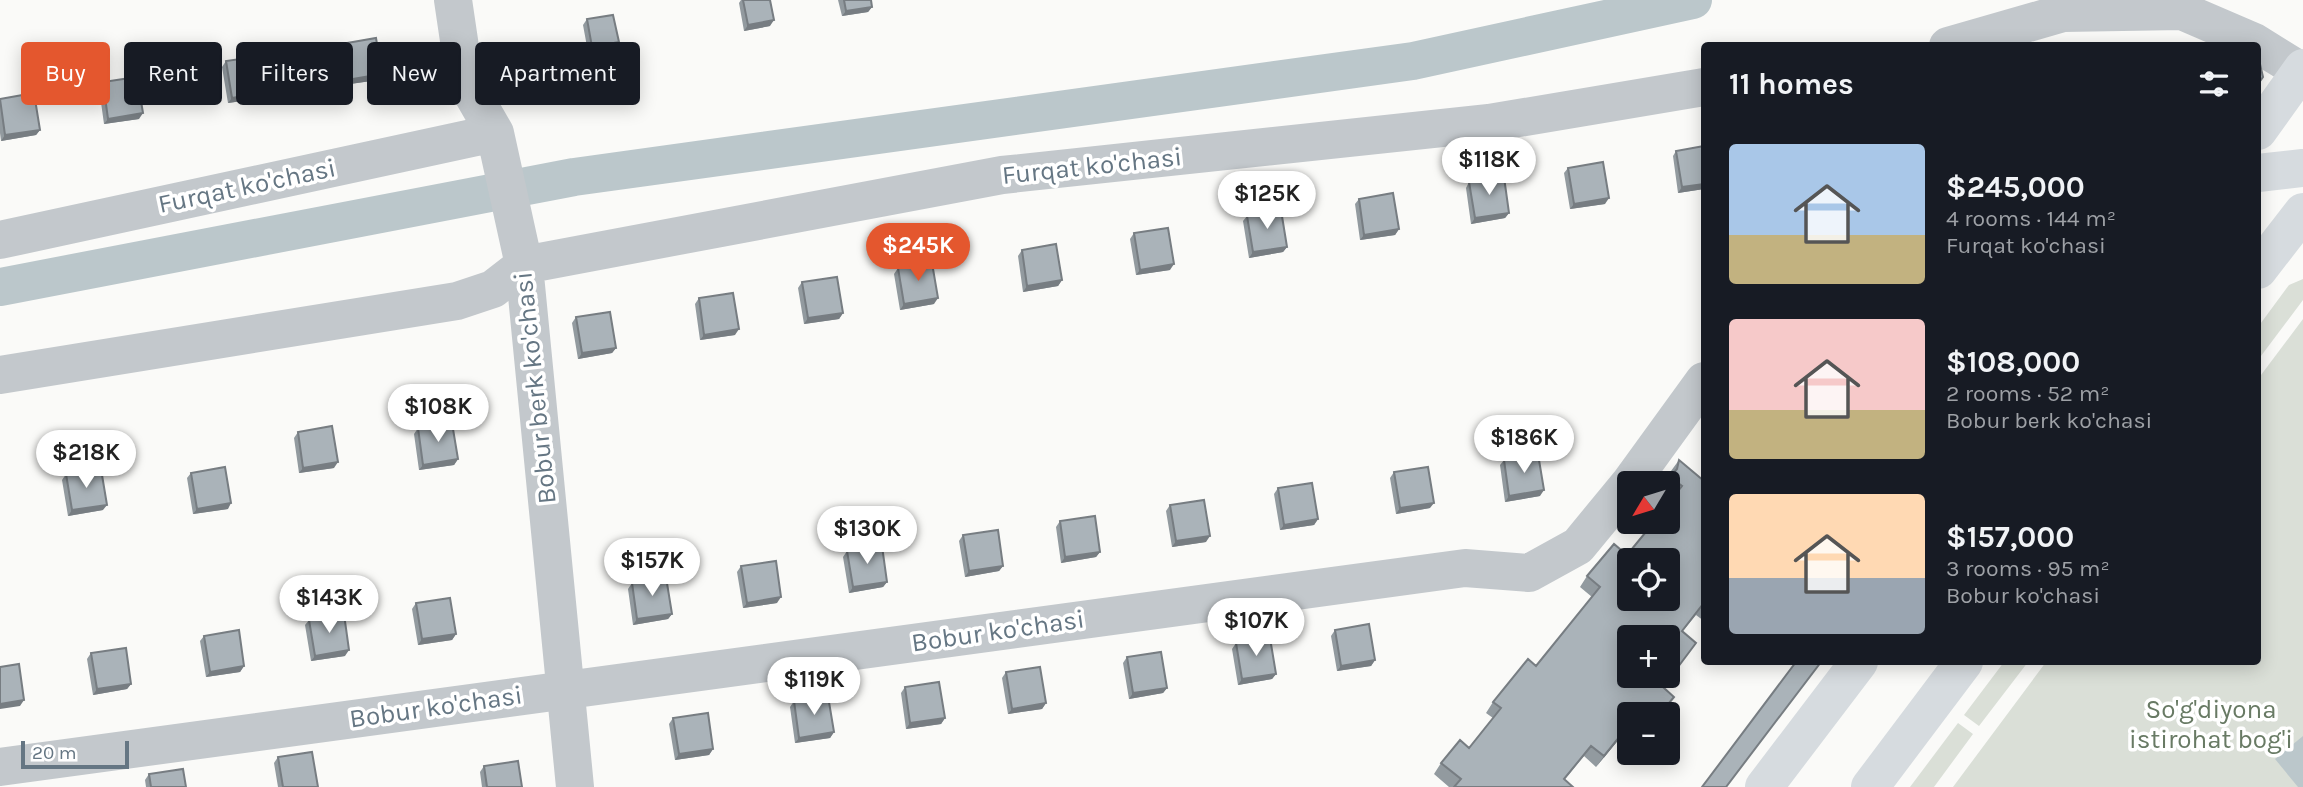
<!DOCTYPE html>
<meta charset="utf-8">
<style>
body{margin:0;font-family:Karla,sans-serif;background:#20242c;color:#f1f3f6;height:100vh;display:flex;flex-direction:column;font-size:26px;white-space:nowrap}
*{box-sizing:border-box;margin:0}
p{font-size:23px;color:#9ea1a6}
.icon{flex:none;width:38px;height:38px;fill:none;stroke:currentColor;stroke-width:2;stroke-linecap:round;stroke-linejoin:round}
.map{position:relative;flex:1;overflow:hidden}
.side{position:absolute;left:1701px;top:42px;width:560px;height:623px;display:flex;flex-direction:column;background:#171b24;border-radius:7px;box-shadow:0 4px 18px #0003}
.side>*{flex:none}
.banner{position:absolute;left:21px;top:42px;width:665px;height:63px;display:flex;gap:14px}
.needle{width:46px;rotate:232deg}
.buttons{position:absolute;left:1617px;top:471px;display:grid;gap:14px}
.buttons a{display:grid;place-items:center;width:63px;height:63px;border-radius:7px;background:#171b24;box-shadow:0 4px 18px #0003;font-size:35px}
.scale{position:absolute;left:21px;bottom:18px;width:108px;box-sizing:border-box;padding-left:7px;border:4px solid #657683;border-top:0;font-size:19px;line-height:24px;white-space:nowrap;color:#657683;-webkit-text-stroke:5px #fff;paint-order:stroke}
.price{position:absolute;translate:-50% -60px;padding:0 16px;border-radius:24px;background:#fff;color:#222;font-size:23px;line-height:46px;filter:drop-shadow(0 2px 4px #0008)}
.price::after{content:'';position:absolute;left:50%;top:42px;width:21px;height:16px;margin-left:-10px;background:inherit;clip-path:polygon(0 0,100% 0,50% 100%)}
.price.on{background:#e4572e;color:#fff}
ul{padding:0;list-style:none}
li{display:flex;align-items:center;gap:21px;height:175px;padding:0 28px}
li span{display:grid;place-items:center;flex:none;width:196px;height:140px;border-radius:7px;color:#555}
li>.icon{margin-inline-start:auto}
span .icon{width:84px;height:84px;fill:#fffc;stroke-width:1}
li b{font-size:30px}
h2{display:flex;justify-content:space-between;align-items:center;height:84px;padding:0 28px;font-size:30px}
.pill{padding:0 24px;border-radius:7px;background:#171b24;box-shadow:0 4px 18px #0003;font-size:24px;line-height:63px}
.pill.on{background:#e4572e;color:#fff}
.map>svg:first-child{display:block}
.green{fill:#dadfd7}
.water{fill:#bbc7cb}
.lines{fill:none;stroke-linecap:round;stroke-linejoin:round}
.canal{stroke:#bbc7cb;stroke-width:38}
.street{stroke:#c3c8cc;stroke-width:38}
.primary{stroke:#d6dbdf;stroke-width:38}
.wall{fill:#929a9f}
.shaded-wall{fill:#777d82}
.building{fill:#aab3b9;stroke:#777d82;stroke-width:2;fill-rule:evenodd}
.labels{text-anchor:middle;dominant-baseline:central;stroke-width:7;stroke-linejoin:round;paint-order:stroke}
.street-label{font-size:26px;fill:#657683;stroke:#fff}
.park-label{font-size:26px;fill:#687a64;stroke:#fff}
</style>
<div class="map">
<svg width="2303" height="787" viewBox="0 0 2303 787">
<rect width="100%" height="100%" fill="#fafaf8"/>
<!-- green -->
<path class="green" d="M2303 279V300L2258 360V327L2289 285Z
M2303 319V787H1953L2046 662H2258V379Z
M2004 662H2028L1979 726 1964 715Z
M1958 723 1973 734 1934 787H1910Z"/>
<!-- water -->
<path class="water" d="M2303 736V787H2298L2275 759Z"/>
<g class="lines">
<!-- canal -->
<path class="canal" d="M0 287 574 177 1413 61 1693 0"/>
<!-- street -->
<path class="street" d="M453 0 465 81 495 133 524 265 575 787
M1948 46 2063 13 2182 11 2254 42 2301 71
M0 240 495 133
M0 375 457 301 493 289 524 265 1002 175 1489 123 1704 87
M1630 483 1704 381
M0 767 1465 568 1529 573 1578 546 1629 484"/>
<!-- primary -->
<path class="primary" d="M2258 131 2303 68
M2258 173 2303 168
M2258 270 2303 212
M1764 787 1859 662
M1870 787 1964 662"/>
</g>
<!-- wall -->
<path class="wall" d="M741 0H770V26L744 31 739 3Z
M838 0H871L872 7 868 12 842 16Z
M587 19 615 47 588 52 583 25Z
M341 44 378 80 343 85 337 49Z
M226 61 262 98 228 103 222 67Z
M103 82 139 119 104 124 99 88Z
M0 99 40 130 36 135 1 141 0 133Z
M1676 151 1704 189 1678 193 1673 156Z
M1568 168 1605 204 1570 209 1564 173Z
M1469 182 1509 213 1505 218 1471 224 1466 188Z
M1359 199 1399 229 1395 235 1360 240 1355 204Z
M1247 216 1287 247 1283 252 1249 258 1243 221Z
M1134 233 1170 270 1136 275 1130 239Z
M1022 250 1062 280 1058 286 1023 292 1018 256Z
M898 268 934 304 900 310 894 274Z
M802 282 843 313 839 319 804 324 798 288Z
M699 298 735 335 700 340 695 304Z
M576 317 616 348 612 353 578 359 572 323Z
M418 428 458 459 454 465 419 470 414 434Z
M298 432 334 468 299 473 294 438Z
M1504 460 1540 496 1505 502 1500 465Z
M1679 460 1704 481V621L1696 615 1683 631 1663 687 1674 697 1666 708 1661 714H1629V727L1596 767 1584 756 1564 780 1573 787H1449L1434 774 1441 763 1469 748 1493 718 1486 713 1493 702 1536 666 1592 597 1580 587 1587 576 1627 555 1674 497 1668 492V483H1666L1670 477 1671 471Z
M1394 472 1430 508 1396 514 1390 478Z
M191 473 228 509 193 514 187 478Z
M66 474 103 510 68 516 62 480Z
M1278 488 1318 519 1314 525 1280 530 1274 494Z
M1170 505 1206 542 1172 547 1166 511Z
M1060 521 1100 552 1096 557 1061 563 1056 527Z
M963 535 1003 566 999 571 965 577 959 541Z
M847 551 887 582 883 587 849 593 843 557Z
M741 566 777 603 743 608 737 572Z
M632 583 672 614 668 619 633 625 628 589Z
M416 603 456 634 452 640 418 645 412 609Z
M309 620 345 656 311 661 305 625Z
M1335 630 1375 660 1371 666 1337 671 1331 636Z
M204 636 244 666 240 672 206 677 200 641Z
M1236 643 1276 674 1272 679 1238 685 1232 649Z
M91 653 131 684 127 689 93 695 87 659Z
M1127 657 1167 688 1163 693 1129 699 1123 663Z
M1006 672 1046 703 1042 709 1008 714 1002 678Z
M905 687 945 718 941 724 906 729 901 693Z
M794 701 834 732 830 738 795 743 790 707Z
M673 718 713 749 709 755 675 760 669 724Z
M278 757 318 787H278L274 763Z
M484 766 522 787H482L480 772Z
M149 774 186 787H146L145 780Z"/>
<!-- shaded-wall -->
<path class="shaded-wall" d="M872 7 868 12 842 16 846 11Z
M774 20 770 26 744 31 748 25Z
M619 42 615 47 588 52 592 47Z
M382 74 378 80 343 85 347 80Z
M266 92 262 98 228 103 232 98Z
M143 113 139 119 104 124 108 119Z
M40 130 36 135 1 141 5 135Z
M1704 184V189L1678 193 1682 187Z
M1609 198 1605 204 1570 209 1574 204Z
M1509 213 1505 218 1471 224 1475 218Z
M1399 229 1395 235 1360 240 1364 235Z
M1287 247 1283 252 1249 258 1253 252Z
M1174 264 1170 270 1136 275 1140 270Z
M1062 280 1058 286 1023 292 1027 286Z
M938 298 934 304 900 310 904 304Z
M843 313 839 319 804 324 808 318Z
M739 329 735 335 700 340 704 335Z
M616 348 612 353 578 359 582 353Z
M458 459 454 465 419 470 423 465Z
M338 462 334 468 299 473 303 468Z
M1544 490 1540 496 1505 502 1509 496Z
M231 503 228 509 193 514 197 509Z
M1434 503 1430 508 1396 514 1400 508Z
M107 505 103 510 68 516 72 510Z
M1318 519 1314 525 1280 530 1284 525Z
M1210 536 1206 542 1172 547 1176 541Z
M1100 552 1096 557 1061 563 1065 557Z
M1003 566 999 571 965 577 969 571Z
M887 582 883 587 849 593 853 587Z
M781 597 777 603 743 608 747 603Z
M672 614 668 619 633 625 637 619Z
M456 634 452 640 418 645 422 639Z
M349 650 345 656 311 661 315 656Z
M1375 660 1371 666 1337 671 1341 666Z
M244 666 240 672 206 677 210 672Z
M1276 674 1272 679 1238 685 1242 679Z
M131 684 127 689 93 695 97 689Z
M1167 688 1163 693 1129 699 1133 693Z
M24 700 20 706 0 709V704Z
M1046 703 1042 709 1008 714 1012 709Z
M945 718 941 724 906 729 910 723Z
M1629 725V727L1596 767 1604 756Z
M834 732 830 738 795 743 799 738Z
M713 749 709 755 675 760 679 754Z"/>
<!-- building -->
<path class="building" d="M743 0H770L774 20 748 25Z
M844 0H871L872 7 846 11Z
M613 15 619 42 592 47 587 19Z
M376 38 382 74 347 80 341 44Z
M261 56 266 92 232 98 226 61Z
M2258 60 2260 64 2263 77 2258 84Z
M137 77 143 113 108 119 103 82Z
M34 93 40 130 5 135 0 99Z
M1704 146V184L1682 187 1676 151Z
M1603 162 1609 198 1574 204 1568 168Z
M1504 177 1509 213 1475 218 1469 182Z
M1393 193 1399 229 1364 235 1359 199Z
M1281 210 1287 247 1253 252 1247 216Z
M1168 228 1174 264 1140 270 1134 233Z
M1056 244 1062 280 1027 286 1022 250Z
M932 263 938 298 904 304 898 268Z
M837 277 843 313 808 318 802 282Z
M733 293 739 329 704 335 699 298Z
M610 312 616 348 582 353 576 317Z
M452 423 458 459 423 465 418 428Z
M332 426 338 462 303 468 298 432Z
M1538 454 1544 490 1509 496 1504 460Z
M1679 460 1704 481V605L1703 604 1682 631 1696 643 1663 687 1674 697 1660 714H1629V725L1604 756 1591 746 1564 779 1573 787H1454L1461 779 1441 763 1460 740 1469 748 1501 708 1493 702 1528 659 1536 666 1600 587 1587 576 1614 544 1627 555 1654 522H1668V504L1682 486 1670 477 1677 469ZM1629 560H1668V598H1629ZM1629 637H1668V676H1629Z
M225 467 231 503 197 509 191 473Z
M1428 467 1434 503 1400 508 1394 472Z
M101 469 107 505 72 510 66 474Z
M1312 483 1318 519 1284 525 1278 488Z
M1204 500 1210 536 1176 541 1170 505Z
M1095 516 1100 552 1065 557 1060 521Z
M998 530 1003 566 969 571 963 535Z
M882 546 887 582 853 587 847 551Z
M776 561 781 597 747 603 741 566Z
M666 577 672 614 637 619 632 583Z
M450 598 456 634 422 639 416 603Z
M344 614 349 650 315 656 309 620Z
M1369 624 1375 660 1341 666 1335 630Z
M239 630 244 666 210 672 204 636Z
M1270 638 1276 674 1242 679 1236 643Z
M126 648 131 684 97 689 91 653Z
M1161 652 1167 688 1133 693 1127 657Z
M1796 662H1821L1726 787H1702Z
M19 664 24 700 0 704V667Z
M1040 667 1046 703 1012 709 1006 672Z
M939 682 945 718 910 723 905 687Z
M828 696 834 732 799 738 794 701Z
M708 713 713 749 679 754 673 718Z
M312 752 318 787H283L278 757Z
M518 761 522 787H487L484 766Z
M183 769 186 787H151L149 774Z"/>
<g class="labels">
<!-- street labels -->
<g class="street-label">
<text transform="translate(1092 166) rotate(-6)">Furqat ko'chasi</text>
<text transform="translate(247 186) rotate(-12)">Furqat ko'chasi</text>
<text transform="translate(535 388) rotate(-96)">Bobur berk ko'chasi</text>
<text transform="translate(998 631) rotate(-8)">Bobur ko'chasi</text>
<text transform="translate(436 707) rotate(-8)">Bobur ko'chasi</text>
</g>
<!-- park labels -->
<g class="park-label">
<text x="2211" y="709">So'g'diyona<tspan x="2211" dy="30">istirohat bog'i</tspan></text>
</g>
</g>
</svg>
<div class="buttons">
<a><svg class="needle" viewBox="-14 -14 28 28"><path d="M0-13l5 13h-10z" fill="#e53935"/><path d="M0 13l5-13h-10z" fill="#9ea1a6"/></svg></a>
<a><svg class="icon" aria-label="locate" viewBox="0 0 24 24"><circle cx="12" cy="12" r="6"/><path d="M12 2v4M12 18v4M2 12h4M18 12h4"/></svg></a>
<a>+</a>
<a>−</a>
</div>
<div class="scale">20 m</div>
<b class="price" style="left:1489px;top:197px">$118K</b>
<b class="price" style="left:1267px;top:231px">$125K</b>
<b class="price on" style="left:918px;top:283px">$245K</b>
<b class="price" style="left:438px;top:444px">$108K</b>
<b class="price" style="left:1524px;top:475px">$186K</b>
<b class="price" style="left:86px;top:490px">$218K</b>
<b class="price" style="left:867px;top:566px">$130K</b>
<b class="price" style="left:652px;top:598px">$157K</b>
<b class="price" style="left:329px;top:635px">$143K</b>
<b class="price" style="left:1256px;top:658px">$107K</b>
<b class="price" style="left:814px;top:717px">$119K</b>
<div class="banner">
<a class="pill on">Buy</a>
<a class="pill">Rent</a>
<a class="pill">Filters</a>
<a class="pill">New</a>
<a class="pill">Apartment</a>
</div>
<section class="side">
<h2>11 homes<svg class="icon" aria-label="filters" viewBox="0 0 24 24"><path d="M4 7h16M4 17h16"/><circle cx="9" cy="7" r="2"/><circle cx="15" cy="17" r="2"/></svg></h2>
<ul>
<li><span style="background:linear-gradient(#a9c7e8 65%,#c2b280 0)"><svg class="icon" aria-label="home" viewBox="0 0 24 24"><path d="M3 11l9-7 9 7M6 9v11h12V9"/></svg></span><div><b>$245,000</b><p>4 rooms · 144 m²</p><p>Furqat ko'chasi</p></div></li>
<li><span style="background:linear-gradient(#f6c9c9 65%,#c2b280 0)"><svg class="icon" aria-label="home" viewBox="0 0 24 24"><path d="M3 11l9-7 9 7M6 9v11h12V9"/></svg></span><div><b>$108,000</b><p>2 rooms · 52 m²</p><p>Bobur berk ko'chasi</p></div></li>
<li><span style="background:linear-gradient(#ffd9b3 60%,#9aa5b1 0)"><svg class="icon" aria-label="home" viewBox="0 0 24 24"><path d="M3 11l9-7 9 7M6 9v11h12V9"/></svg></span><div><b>$157,000</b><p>3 rooms · 95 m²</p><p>Bobur ko'chasi</p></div></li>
</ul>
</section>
</div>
